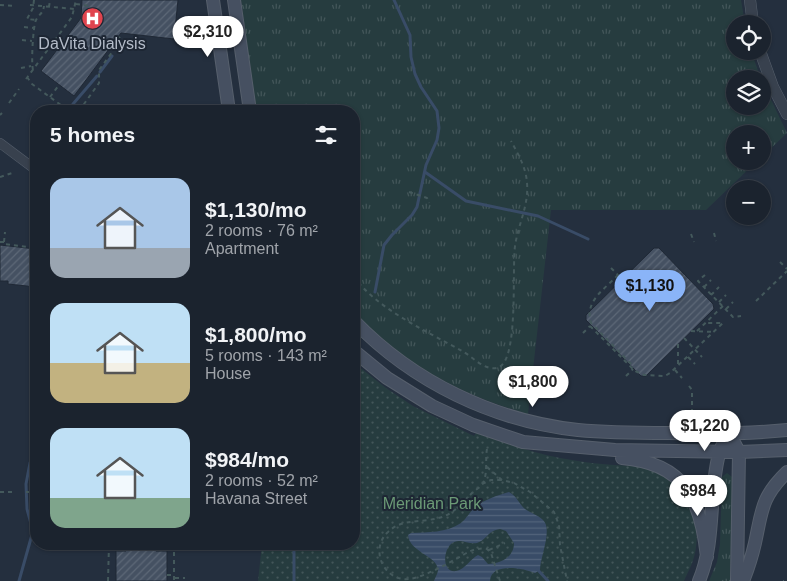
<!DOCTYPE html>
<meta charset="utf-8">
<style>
body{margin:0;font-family:Arial,sans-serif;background:#282f3a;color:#f1f3f6;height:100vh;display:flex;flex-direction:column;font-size:19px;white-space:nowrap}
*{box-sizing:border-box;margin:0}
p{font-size:16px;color:#a0a4aa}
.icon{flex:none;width:28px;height:28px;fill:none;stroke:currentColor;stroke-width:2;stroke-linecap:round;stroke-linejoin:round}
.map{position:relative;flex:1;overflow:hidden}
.side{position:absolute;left:30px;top:105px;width:330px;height:445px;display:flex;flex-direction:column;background:#1b232e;border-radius:20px;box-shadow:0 1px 4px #0004,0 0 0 1px #39404a}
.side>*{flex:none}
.buttons{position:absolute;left:726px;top:15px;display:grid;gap:10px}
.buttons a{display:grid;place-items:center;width:45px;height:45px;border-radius:50%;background:#1b232e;box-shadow:0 1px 4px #0004,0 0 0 1px #39404a;font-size:25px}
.price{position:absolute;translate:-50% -42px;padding:0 11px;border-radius:18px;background:#fff;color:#222;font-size:16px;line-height:32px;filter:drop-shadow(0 1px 2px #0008)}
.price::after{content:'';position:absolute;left:50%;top:30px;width:15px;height:11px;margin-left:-8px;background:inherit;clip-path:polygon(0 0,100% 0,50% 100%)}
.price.selected{background:#8ab4f8;color:#111}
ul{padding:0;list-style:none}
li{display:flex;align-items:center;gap:15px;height:125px;padding:0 20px}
li span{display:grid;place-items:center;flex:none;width:140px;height:100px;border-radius:15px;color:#555}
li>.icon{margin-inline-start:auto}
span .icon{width:60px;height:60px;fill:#fffc;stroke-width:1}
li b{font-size:21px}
h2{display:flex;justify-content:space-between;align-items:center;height:60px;padding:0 20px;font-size:21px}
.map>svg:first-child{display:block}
.grass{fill:url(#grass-tufts)}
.park{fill:url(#park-dots)}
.water{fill:url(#water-rules);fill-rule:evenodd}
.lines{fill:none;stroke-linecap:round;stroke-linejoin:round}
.stream{stroke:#394c67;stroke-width:3}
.building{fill:url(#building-hatch);stroke:#1f2835}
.minor-casing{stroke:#565f6c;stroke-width:10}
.tertiary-casing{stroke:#565f6c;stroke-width:12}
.secondary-casing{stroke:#565f6c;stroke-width:14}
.path{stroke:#44595c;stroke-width:2;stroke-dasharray:4 4;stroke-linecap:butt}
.minor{stroke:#38414e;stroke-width:9}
.tertiary{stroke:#38414e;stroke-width:11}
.secondary{stroke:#465061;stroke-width:12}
.labels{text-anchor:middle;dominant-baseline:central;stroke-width:4;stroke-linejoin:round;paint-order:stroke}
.poi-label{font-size:16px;fill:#b4bcc9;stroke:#1d2633}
.park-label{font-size:16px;fill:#6b9a76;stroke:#1d2633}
</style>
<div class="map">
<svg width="787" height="581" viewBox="0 0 787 581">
<defs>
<pattern id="grass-tufts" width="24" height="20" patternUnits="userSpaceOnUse" patternTransform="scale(1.25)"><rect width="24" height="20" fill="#263c3f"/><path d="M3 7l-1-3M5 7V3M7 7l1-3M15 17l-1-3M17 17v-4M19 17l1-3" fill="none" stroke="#435659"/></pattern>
<pattern id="park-dots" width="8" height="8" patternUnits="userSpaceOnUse" patternTransform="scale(1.25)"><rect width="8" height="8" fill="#263c3f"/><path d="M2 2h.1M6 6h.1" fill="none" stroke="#435659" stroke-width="1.8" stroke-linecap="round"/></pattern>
<pattern id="water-rules" width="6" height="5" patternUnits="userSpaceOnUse" patternTransform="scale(1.25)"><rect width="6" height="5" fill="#394c67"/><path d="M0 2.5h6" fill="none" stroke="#53647b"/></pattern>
<pattern id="building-hatch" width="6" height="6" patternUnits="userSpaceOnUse" patternTransform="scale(1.25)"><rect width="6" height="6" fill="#455162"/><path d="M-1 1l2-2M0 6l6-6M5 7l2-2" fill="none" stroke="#5d6877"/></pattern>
</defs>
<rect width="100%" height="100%" fill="#242f3e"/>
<!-- grass -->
<path class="grass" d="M241 0H741L745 24H735V51H751L761 79H735V106H762L763 83 787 133 763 156 762 134H735V161H757L706 210H551L528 414C458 394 406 365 354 313V111H256Z
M727 473 732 477 733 489 730 581H709L717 562 720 544 722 477Z"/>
<!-- park -->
<path class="park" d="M358 366 386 388 413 406 474 436 476 433C504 443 532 452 560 458 574 460 588 463 602 464 617 466 632 464 647 469 682 480 703 517 695 553 693 563 688 572 684 581H258L262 544H354V371Z"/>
<!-- water -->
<path class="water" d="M509 492C517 496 519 504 525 509 531 513 538 515 543 520 553 529 540 557 540 570L535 573C523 568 491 562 490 581H434C435 578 438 573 438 570 438 556 409 552 408 535L411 533C428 532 446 533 461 523 466 519 469 513 474 508 483 500 498 495 509 492ZM500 529 506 531 514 543C514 557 501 564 488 564L482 557 478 555C470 559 466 569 456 571 442 573 443 551 451 544 459 537 468 545 477 543 487 540 487 531 500 529Z"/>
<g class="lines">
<!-- stream -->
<path class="stream" d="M100 72 112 56
M73 104 97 76
M425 172 466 201 538 216 588 239
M375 292 384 245 392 235 412 215 417 207 426 165 437 140 439 128 437 111 421 87 415 74 411 57 410 35 394 0
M354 411 358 403
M537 569 548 581
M19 581 33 531 27 509 26 484 30 463 36 444
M294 581V544"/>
</g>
<!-- building -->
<path class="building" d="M82 0H178L174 39 121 33 74 96 41 71 81 18Z
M0 245 36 249V287L8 284V281H0Z
M654 248H659L713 304 714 309 646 376H641L586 320V315Z
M133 544H149L156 551H167V581H116V551H126Z"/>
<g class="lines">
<defs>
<path id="minor" d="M0 143 36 170"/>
<path id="tertiary" d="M750 0 753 24
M760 51 773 87 787 114"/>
<path id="secondary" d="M213 0 229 111
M234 0 250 111
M354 321C413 382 494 421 578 430 609 433 639 433 669 433 708 434 748 434 787 430
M354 351 387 378 432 406 473 425 523 442 615 450 739 452 787 450
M729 433 739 452 737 581
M622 458C685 463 701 500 707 557
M699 581C716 540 708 496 719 454 721 447 725 440 729 433
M743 581C748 569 752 556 755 543 762 511 761 497 787 472"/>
</defs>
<!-- minor casing -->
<use href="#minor" class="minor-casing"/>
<!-- tertiary casing -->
<use href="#tertiary" class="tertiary-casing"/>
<!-- secondary casing -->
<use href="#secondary" class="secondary-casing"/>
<!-- path -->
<path class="path" d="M34 0 33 8 27 19 36 20
M76 4 89 6
M0 5 14 6
M30 5 75 9
M49 7 50 0
M24 27 34 28
M22 40 32 41
M21 68 31 66
M33 70C31 63 33 26 36 20 39 14 43 14 44 6
M27 77 32 84 69 111
M26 79 72 17 76 0
M50 97 59 85
M9 103 19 89
M79 111 99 83V70L122 39 118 37
M0 115 2 113
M0 177 15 172
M409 192 427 198 429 203
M714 233 716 241
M691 234 694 242
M0 242H4V244L36 248
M4 242 5 232
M780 262 787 269
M611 268 622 279
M618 275C605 289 584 301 591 323L633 366
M705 275 698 281 733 317 741 316
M354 276C373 307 430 333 462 351 470 355 478 364 487 367 492 369 498 369 502 365 518 349 512 270 515 246 518 225 529 205 527 183 526 167 518 154 511 141
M704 287 711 280
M711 295 719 287
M756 301 787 271
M719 302 726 295
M726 309 733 302
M590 326 635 371 644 375 665 376 670 373 723 323H706
M691 331 714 332
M697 331 723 306
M583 333 590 326
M684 338 702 357
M678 344V367
M688 357 695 364
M675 370 682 378
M626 376 633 369
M689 386 692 390V417
M487 449C485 460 488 473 483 483 481 487 475 490 472 493 456 509 452 517 428 520 413 522 399 521 388 532 371 547 381 576 403 579 417 581 443 566 456 559 467 553 474 547 487 549L491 553 500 581
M487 467 502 480 514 483 530 492 554 512 559 525 560 545 567 581
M482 484 491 480H502
M0 492H16
M26 492H36
M151 544 157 550H174
M174 544V581
M109 550H125L132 544
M489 550 505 543
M167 575H174
M175 578H185
M108 581 109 544
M783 581H784"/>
<!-- minor -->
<use href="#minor" class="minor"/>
<!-- tertiary -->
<use href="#tertiary" class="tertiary"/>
<!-- secondary -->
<use href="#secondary" class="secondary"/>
</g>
<!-- icons -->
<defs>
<symbol id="hospital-disc" viewBox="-11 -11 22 22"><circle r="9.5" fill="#e0444e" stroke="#1d2633"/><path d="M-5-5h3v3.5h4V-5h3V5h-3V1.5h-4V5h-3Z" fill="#fff"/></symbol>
</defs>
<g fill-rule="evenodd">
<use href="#hospital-disc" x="80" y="6" width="25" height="25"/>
</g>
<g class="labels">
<!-- poi labels -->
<g class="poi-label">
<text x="92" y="43">DaVita Dialysis</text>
</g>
<!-- park labels -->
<g class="park-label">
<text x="432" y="503">Meridian Park</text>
</g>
</g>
</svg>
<div class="buttons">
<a><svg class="icon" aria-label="locate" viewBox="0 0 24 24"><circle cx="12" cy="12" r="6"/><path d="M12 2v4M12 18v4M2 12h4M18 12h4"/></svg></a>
<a><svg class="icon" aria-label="layers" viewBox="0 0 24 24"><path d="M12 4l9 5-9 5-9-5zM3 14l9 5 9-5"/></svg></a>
<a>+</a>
<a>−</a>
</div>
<b class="price" style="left:208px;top:58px">$2,310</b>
<b class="price selected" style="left:650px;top:312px">$1,130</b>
<b class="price" style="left:533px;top:408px">$1,800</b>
<b class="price" style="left:705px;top:452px">$1,220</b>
<b class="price" style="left:698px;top:517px">$984</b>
<section class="side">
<h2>5 homes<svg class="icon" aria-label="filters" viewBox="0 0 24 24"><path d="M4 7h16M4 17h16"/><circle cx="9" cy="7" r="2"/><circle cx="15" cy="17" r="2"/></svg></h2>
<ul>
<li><span style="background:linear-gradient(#a9c7e8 70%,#9aa5b1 0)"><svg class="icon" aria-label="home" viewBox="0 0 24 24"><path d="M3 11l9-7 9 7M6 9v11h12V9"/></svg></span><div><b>$1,130/mo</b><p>2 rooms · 76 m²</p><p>Apartment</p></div></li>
<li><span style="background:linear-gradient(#bfe0f5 60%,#c2b280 0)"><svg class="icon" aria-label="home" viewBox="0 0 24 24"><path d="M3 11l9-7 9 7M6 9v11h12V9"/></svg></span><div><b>$1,800/mo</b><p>5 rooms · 143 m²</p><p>House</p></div></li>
<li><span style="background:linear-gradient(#bfe0f5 70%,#7fa58c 0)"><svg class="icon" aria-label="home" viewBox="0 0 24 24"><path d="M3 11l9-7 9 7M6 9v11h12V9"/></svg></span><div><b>$984/mo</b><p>2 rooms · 52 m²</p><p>Havana Street</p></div></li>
</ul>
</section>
</div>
